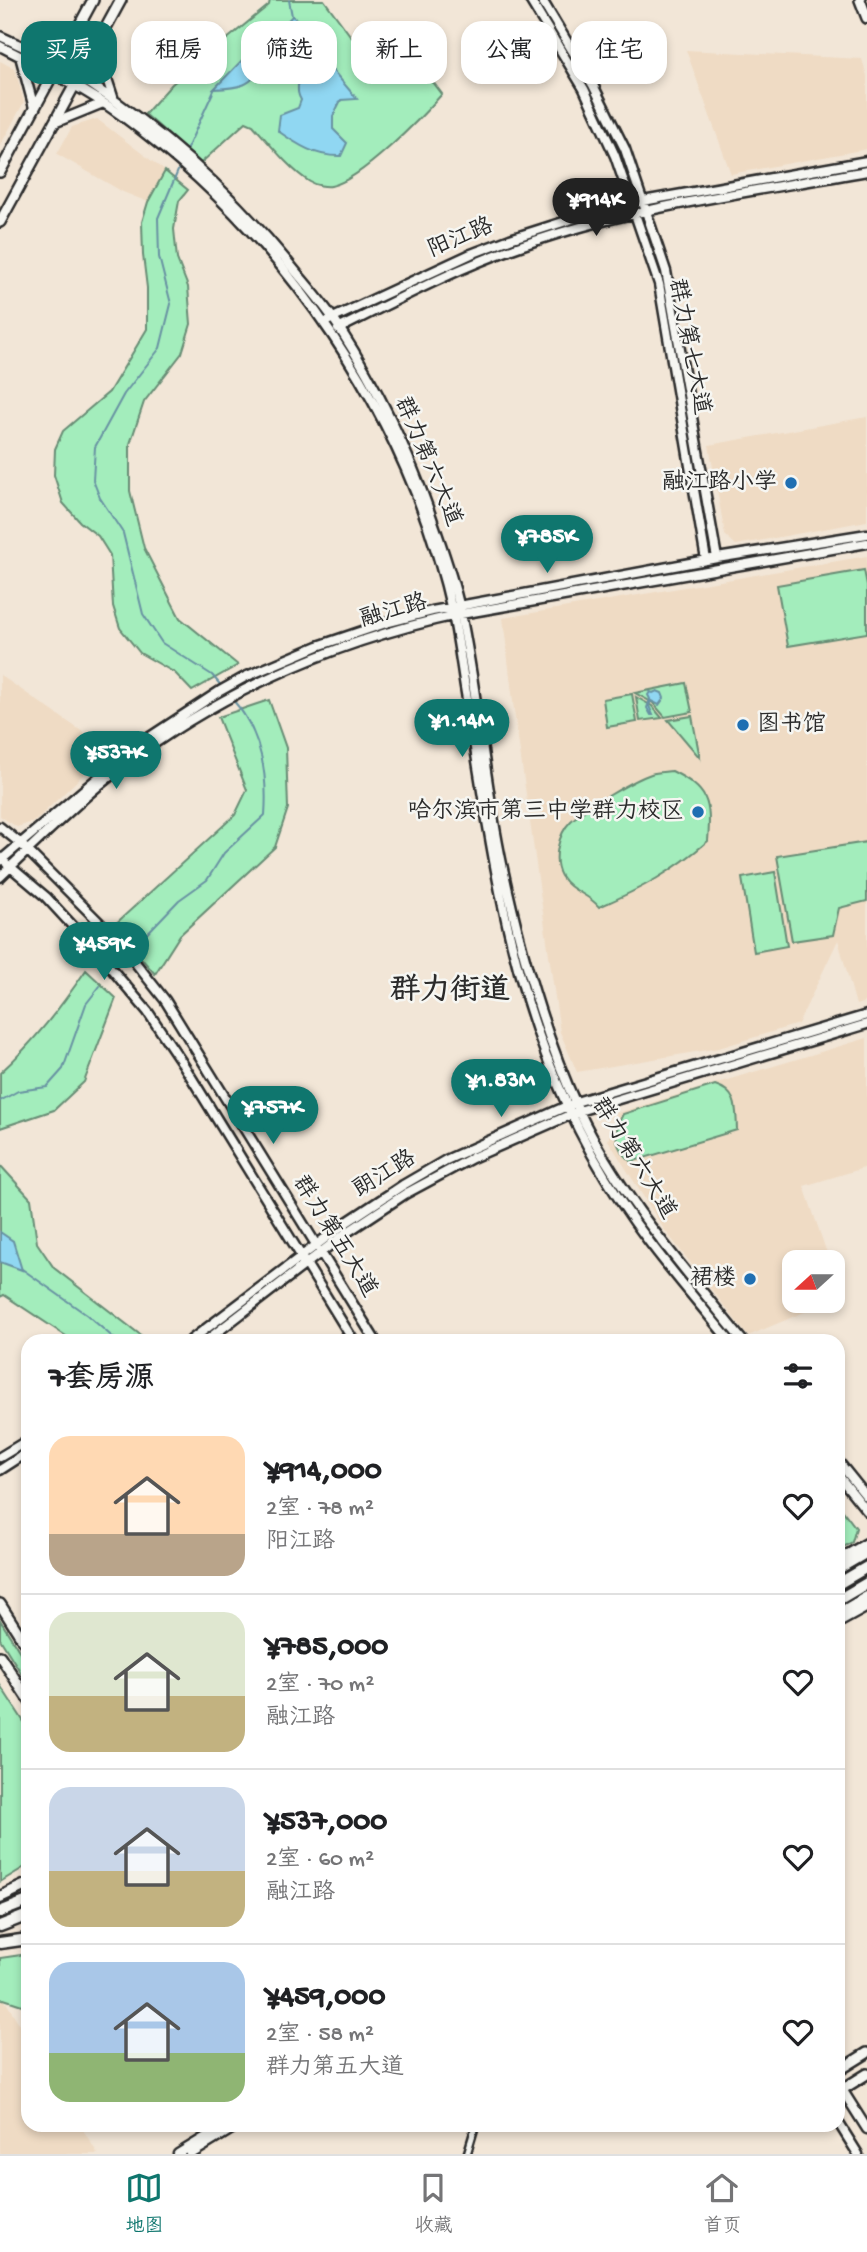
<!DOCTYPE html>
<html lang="zh">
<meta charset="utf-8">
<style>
body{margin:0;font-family:"Gochi Hand","LXGW WenKai TC",sans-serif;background:#f2f2f2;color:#202124;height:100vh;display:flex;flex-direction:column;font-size:26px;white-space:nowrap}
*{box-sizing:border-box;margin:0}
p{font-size:23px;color:#757577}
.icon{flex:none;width:38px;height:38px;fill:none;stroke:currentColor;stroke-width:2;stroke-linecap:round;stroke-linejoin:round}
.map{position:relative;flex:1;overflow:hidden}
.sheet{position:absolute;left:21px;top:1334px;width:824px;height:798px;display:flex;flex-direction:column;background:#fff;border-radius:21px;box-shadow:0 4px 10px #0003}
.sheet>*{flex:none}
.top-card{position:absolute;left:21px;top:21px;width:826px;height:63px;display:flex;gap:14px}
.needle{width:46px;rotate:249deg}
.fabs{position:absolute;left:782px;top:1250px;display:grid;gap:14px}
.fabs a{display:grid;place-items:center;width:63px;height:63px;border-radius:14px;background:#fff;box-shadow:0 4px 10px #0003;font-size:35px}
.price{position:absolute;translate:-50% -60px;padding:0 16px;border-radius:24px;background:#0f766e;color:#fff;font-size:23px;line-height:46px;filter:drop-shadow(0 2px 4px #0008)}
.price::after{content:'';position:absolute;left:50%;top:42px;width:21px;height:16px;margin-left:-10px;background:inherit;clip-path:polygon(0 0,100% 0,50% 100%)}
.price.active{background:#222;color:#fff}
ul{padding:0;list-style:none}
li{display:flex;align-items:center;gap:21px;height:175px;padding:0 28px}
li+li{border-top:2px solid #e0e0e0}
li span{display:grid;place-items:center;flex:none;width:196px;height:140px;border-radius:21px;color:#555}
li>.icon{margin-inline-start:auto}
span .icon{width:84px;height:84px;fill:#fffc;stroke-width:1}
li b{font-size:30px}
h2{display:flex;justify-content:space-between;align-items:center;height:84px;padding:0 28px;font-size:30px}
.chip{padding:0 24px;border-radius:21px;background:#fff;box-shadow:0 4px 10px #0003;font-size:24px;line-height:63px}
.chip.active{background:#0f766e;color:#fff}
.tab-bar{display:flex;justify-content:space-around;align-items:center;height:98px;border-top:2px solid #e0e0e0;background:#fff;font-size:19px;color:#757577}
.tab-bar a{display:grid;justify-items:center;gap:4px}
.tab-bar .active{color:#0f766e}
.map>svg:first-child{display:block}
.built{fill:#efdbc4}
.green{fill:#a3edbc;stroke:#678c74;stroke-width:2}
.water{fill:#90d7f2;stroke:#6892a2;stroke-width:2}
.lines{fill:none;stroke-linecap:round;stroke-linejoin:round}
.stream{stroke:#6892a2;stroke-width:2}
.street-casing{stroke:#2b2b2b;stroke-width:10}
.secondary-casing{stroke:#2b2b2b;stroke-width:13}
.primary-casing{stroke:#2b2b2b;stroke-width:14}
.highway-casing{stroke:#2b2b2b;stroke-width:15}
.street{stroke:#f6f6f2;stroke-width:5}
.secondary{stroke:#f6f6f2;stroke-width:8}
.primary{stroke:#f6f6f2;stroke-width:9}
.highway{stroke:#f6f6f2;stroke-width:10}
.poi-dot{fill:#1f6fb2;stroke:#f6f6f2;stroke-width:2.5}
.labels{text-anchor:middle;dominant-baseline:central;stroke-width:5;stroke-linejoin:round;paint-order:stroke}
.street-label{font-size:23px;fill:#2b2b2b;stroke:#f6f6f2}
.poi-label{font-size:23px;fill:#2b2b2b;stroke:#f6f6f2;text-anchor:end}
.district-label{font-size:30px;font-weight:bold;fill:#2b2b2b;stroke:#f6f6f2}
</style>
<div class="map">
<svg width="867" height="2154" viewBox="0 0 867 2154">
<rect width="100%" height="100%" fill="#f2e6d7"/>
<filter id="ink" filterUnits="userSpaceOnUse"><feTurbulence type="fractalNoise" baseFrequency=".0143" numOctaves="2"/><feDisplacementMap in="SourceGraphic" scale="14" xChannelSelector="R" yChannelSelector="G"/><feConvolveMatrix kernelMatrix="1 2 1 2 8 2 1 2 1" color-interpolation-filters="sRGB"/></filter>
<g filter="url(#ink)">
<!-- built -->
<path class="built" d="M686 50 862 59 867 76V149L731 174Z
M0 61 15 69 24 102 0 146Z
M97 119 165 171 148 202 123 192 57 154 72 127Z
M867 417V521L736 545 725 535 709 445Z
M867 556V1001L856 1005 838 940 798 1024 719 1048 577 1072 560 1032 514 710 503 618Z
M0 675 109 750 35 821 17 827 0 816Z
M867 1038V1167L804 1186 830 1262H794V1300H833V1270L842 1296 748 1336 663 1228 608 1140 617 1113Z
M4 1999 28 2038V2124L80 2125 98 2154H0V2000Z"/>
<!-- green -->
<path class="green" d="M270 0H324L367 58 389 40 420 65 442 94C421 118 361 180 331 186 326 187 315 185 310 182 290 170 269 143 253 125L246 122 201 163 145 114 172 84 269 5Z
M165 171 188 190 179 201 174 229 177 259 188 287 191 324 182 353 144 402 130 444V491L144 548 180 618 238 665 192 691 175 673 140 653 120 628 113 606 110 555 98 536 80 522 63 503 54 475 55 449 63 431 109 392 147 329V288L143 255 142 222 148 202Z
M864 570 867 585V633L788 646 777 585Z
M686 683 692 712 665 717 653 703 635 693Z
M632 694 637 722 607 727 603 699Z
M636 697 652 706 662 718 640 721Z
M269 700 286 748 288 808 275 847 180 935 155 974 113 926 235 815 247 790 218 717Z
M692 716 700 758 668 720Z
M672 771C709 790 711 801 708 841 672 872 643 888 599 907 589 894 570 891 561 876 552 860 558 834 571 821 583 810 635 779 651 774 657 772 665 772 672 771Z
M867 842V901L839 908 833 935 792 941 777 856Z
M775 872 787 946 754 952 742 878Z
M86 970 116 998 84 1082 54 1110 0 1128V1073C34 1042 60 1008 86 970Z
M715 1085C738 1092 736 1109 737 1130L631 1162C615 1148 612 1133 623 1114Z
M0 1165 31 1199 37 1243 54 1268 147 1340H72L4 1295 0 1297Z
M840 1507 856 1528 852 1542 838 1550V1508Z
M0 1620 28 1665V1684L0 1639Z
M0 1685 28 1728V1865L0 1882Z
M28 1954V2007L4 1999 0 2000V1958Z"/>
<!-- water -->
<path class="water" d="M292 16 316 33 329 66 357 99 341 100 333 116V129L347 143 341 156C316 157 298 145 278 131L280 115 298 108 301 100C297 93 298 90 298 83 297 70 285 64 275 58L259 62C257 87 236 88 214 89L246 56 275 45 280 29Z
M657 691 662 693 664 698 659 705 651 701 649 706 653 715H651L647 708 650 699 648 695 650 692 653 693Z
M0 1232 13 1241 22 1270 0 1262Z"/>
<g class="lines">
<!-- stream -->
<path class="stream" d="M289 0 292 16
M186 151 214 90
M180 166 158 218 159 257 171 304 160 348 124 394 95 447 93 480 100 498 123 533 143 614 162 643 212 675 223 688
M138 943 179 900 207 880 224 853 265 815C268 774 261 732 233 700
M0 1101 18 1091 47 1087 63 1069 86 1004 100 986
M22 1269 87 1315 116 1340"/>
<defs>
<path id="street" d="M467 2154 476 2124"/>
<path id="secondary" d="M530 0 584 89 615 156 659 284 706 560
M542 0 593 85 625 149 666 271 717 558
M0 36C21 46 43 55 63 67 152 120 232 193 297 273 312 291 328 309 340 329 380 391 411 457 435 527 444 553 454 581 460 609 478 693 484 780 502 864 520 948 543 1033 579 1111 619 1196 684 1268 742 1340
M96 45 114 100
M0 46C41 67 84 88 121 115 286 236 409 415 453 615 459 643 462 671 467 699 487 819 502 941 546 1055 571 1121 607 1187 651 1244 676 1277 703 1308 729 1340
M29 50 76 30
M20 56 34 108
M54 123 103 103
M329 320 471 254 510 239 582 216 643 201 867 161
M338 329C398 299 459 267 523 245 633 206 752 192 867 171
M0 827 20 843 119 942 165 1000 375 1340
M0 861 133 748 220 691 245 677 318 646 389 622 432 611 717 558 867 534
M7 864 46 897 104 960 148 1012 183 1064 353 1340
M0 877C32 846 64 815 98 786 203 699 328 642 461 614L867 543
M191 1340 344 1224 403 1185 446 1160 576 1102 867 1015
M207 1340 346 1233 405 1194 472 1158 579 1111 867 1024
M0 1457 28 1440
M838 1461 867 1497
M0 1470 28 1452
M838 1475 867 1511
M838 2083 867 2129
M838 2122 858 2154
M178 2154 227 2124
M191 2154 240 2124"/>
<path id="primary" d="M860 0 867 18
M0 172 93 0
M0 222 121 0
M0 1604 28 1648
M0 1656 28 1699
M838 2071 867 2053
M838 2092 867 2074"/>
<path id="highway" d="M838 1561 867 1544
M838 1569 867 1552
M838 1584 867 1567
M838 1600 867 1583
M838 1614 867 1597
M838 1622 867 1606
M0 1897 28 1884
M0 1912 28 1901
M0 1926 28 1915
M0 1943 28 1939"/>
</defs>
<!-- street casing -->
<use href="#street" class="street-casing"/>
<!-- secondary casing -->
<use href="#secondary" class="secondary-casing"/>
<!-- primary casing -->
<use href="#primary" class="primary-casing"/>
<!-- highway casing -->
<use href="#highway" class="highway-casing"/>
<!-- street -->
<use href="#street" class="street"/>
<!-- secondary -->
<use href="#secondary" class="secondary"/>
<!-- primary -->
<use href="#primary" class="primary"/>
<!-- highway -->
<use href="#highway" class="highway"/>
</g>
</g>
<!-- markers -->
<g class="poi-dot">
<circle cx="791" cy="483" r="7"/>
<circle cx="743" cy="725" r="7"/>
<circle cx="698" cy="812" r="7"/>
<circle cx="750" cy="1279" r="7"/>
</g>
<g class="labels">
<!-- street labels -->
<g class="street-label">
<text transform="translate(461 239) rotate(-23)">阳江路</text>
<text transform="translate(688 347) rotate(79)">群力第七大道</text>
<text transform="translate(427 462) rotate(67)">群力第六大道</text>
<text transform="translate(394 612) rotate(-16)">融江路</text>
<text transform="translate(633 1159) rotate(58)">群力第六大道</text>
<text transform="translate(385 1175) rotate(-32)">朗江路</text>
<text transform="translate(334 1237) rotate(58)">群力第五大道</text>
</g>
<!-- poi labels -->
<g class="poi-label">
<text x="777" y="483">融江路小学</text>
<text x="757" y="725" text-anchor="start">图书馆</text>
<text x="684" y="812">哈尔滨市第三中学群力校区</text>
<text x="736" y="1279">裙楼</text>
</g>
<!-- district labels -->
<g class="district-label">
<text x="450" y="992">群力街道</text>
</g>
</g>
</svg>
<div class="fabs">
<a><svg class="needle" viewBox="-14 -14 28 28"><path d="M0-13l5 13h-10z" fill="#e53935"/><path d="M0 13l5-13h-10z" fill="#757577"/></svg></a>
</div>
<b class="price active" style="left:596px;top:238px">¥914K</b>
<b class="price" style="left:547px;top:575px">¥785K</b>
<b class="price" style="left:462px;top:759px">¥1.14M</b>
<b class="price" style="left:116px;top:791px">¥537K</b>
<b class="price" style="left:104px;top:982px">¥459K</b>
<b class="price" style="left:501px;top:1119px">¥1.83M</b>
<b class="price" style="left:273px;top:1146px">¥757K</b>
<div class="top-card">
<a class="chip active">买房</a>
<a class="chip">租房</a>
<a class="chip">筛选</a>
<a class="chip">新上</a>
<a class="chip">公寓</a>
<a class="chip">住宅</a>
</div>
<section class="sheet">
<h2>7套房源<svg class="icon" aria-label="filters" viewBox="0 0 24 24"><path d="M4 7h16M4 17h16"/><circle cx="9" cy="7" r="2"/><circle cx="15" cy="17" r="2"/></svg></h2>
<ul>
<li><span style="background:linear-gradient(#ffd9b3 70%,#b9a48a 0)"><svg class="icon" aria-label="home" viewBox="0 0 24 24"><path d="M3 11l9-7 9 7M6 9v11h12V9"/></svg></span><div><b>¥914,000</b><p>2室 · 78 m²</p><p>阳江路</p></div><svg class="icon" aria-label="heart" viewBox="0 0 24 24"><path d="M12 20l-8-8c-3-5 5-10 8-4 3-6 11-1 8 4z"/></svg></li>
<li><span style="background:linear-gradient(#dfe7d0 60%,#c2b280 0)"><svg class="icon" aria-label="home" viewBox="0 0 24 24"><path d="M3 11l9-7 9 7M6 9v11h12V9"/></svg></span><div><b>¥785,000</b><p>2室 · 70 m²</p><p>融江路</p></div><svg class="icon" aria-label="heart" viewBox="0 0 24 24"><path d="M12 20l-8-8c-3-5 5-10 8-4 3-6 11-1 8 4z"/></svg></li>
<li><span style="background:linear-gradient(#c9d6e8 60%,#c2b280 0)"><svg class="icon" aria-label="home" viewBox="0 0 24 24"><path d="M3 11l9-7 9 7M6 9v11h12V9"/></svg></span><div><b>¥537,000</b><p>2室 · 60 m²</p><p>融江路</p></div><svg class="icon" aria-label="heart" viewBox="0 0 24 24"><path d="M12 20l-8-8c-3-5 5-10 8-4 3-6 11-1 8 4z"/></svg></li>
<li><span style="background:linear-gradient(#a9c7e8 65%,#8fb573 0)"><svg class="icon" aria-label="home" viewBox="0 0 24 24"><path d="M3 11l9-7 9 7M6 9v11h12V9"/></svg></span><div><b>¥459,000</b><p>2室 · 58 m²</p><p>群力第五大道</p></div><svg class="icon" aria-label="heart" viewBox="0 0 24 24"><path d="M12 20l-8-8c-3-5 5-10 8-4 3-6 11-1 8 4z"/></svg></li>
</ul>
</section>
</div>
<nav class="tab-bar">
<a class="active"><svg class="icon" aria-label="map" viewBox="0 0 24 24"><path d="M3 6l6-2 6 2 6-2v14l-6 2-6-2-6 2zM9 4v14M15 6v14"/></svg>地图</a>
<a><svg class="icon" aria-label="saved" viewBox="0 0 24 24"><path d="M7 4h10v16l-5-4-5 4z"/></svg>收藏</a>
<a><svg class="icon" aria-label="home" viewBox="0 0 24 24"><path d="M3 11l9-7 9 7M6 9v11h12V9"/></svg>首页</a>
</nav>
